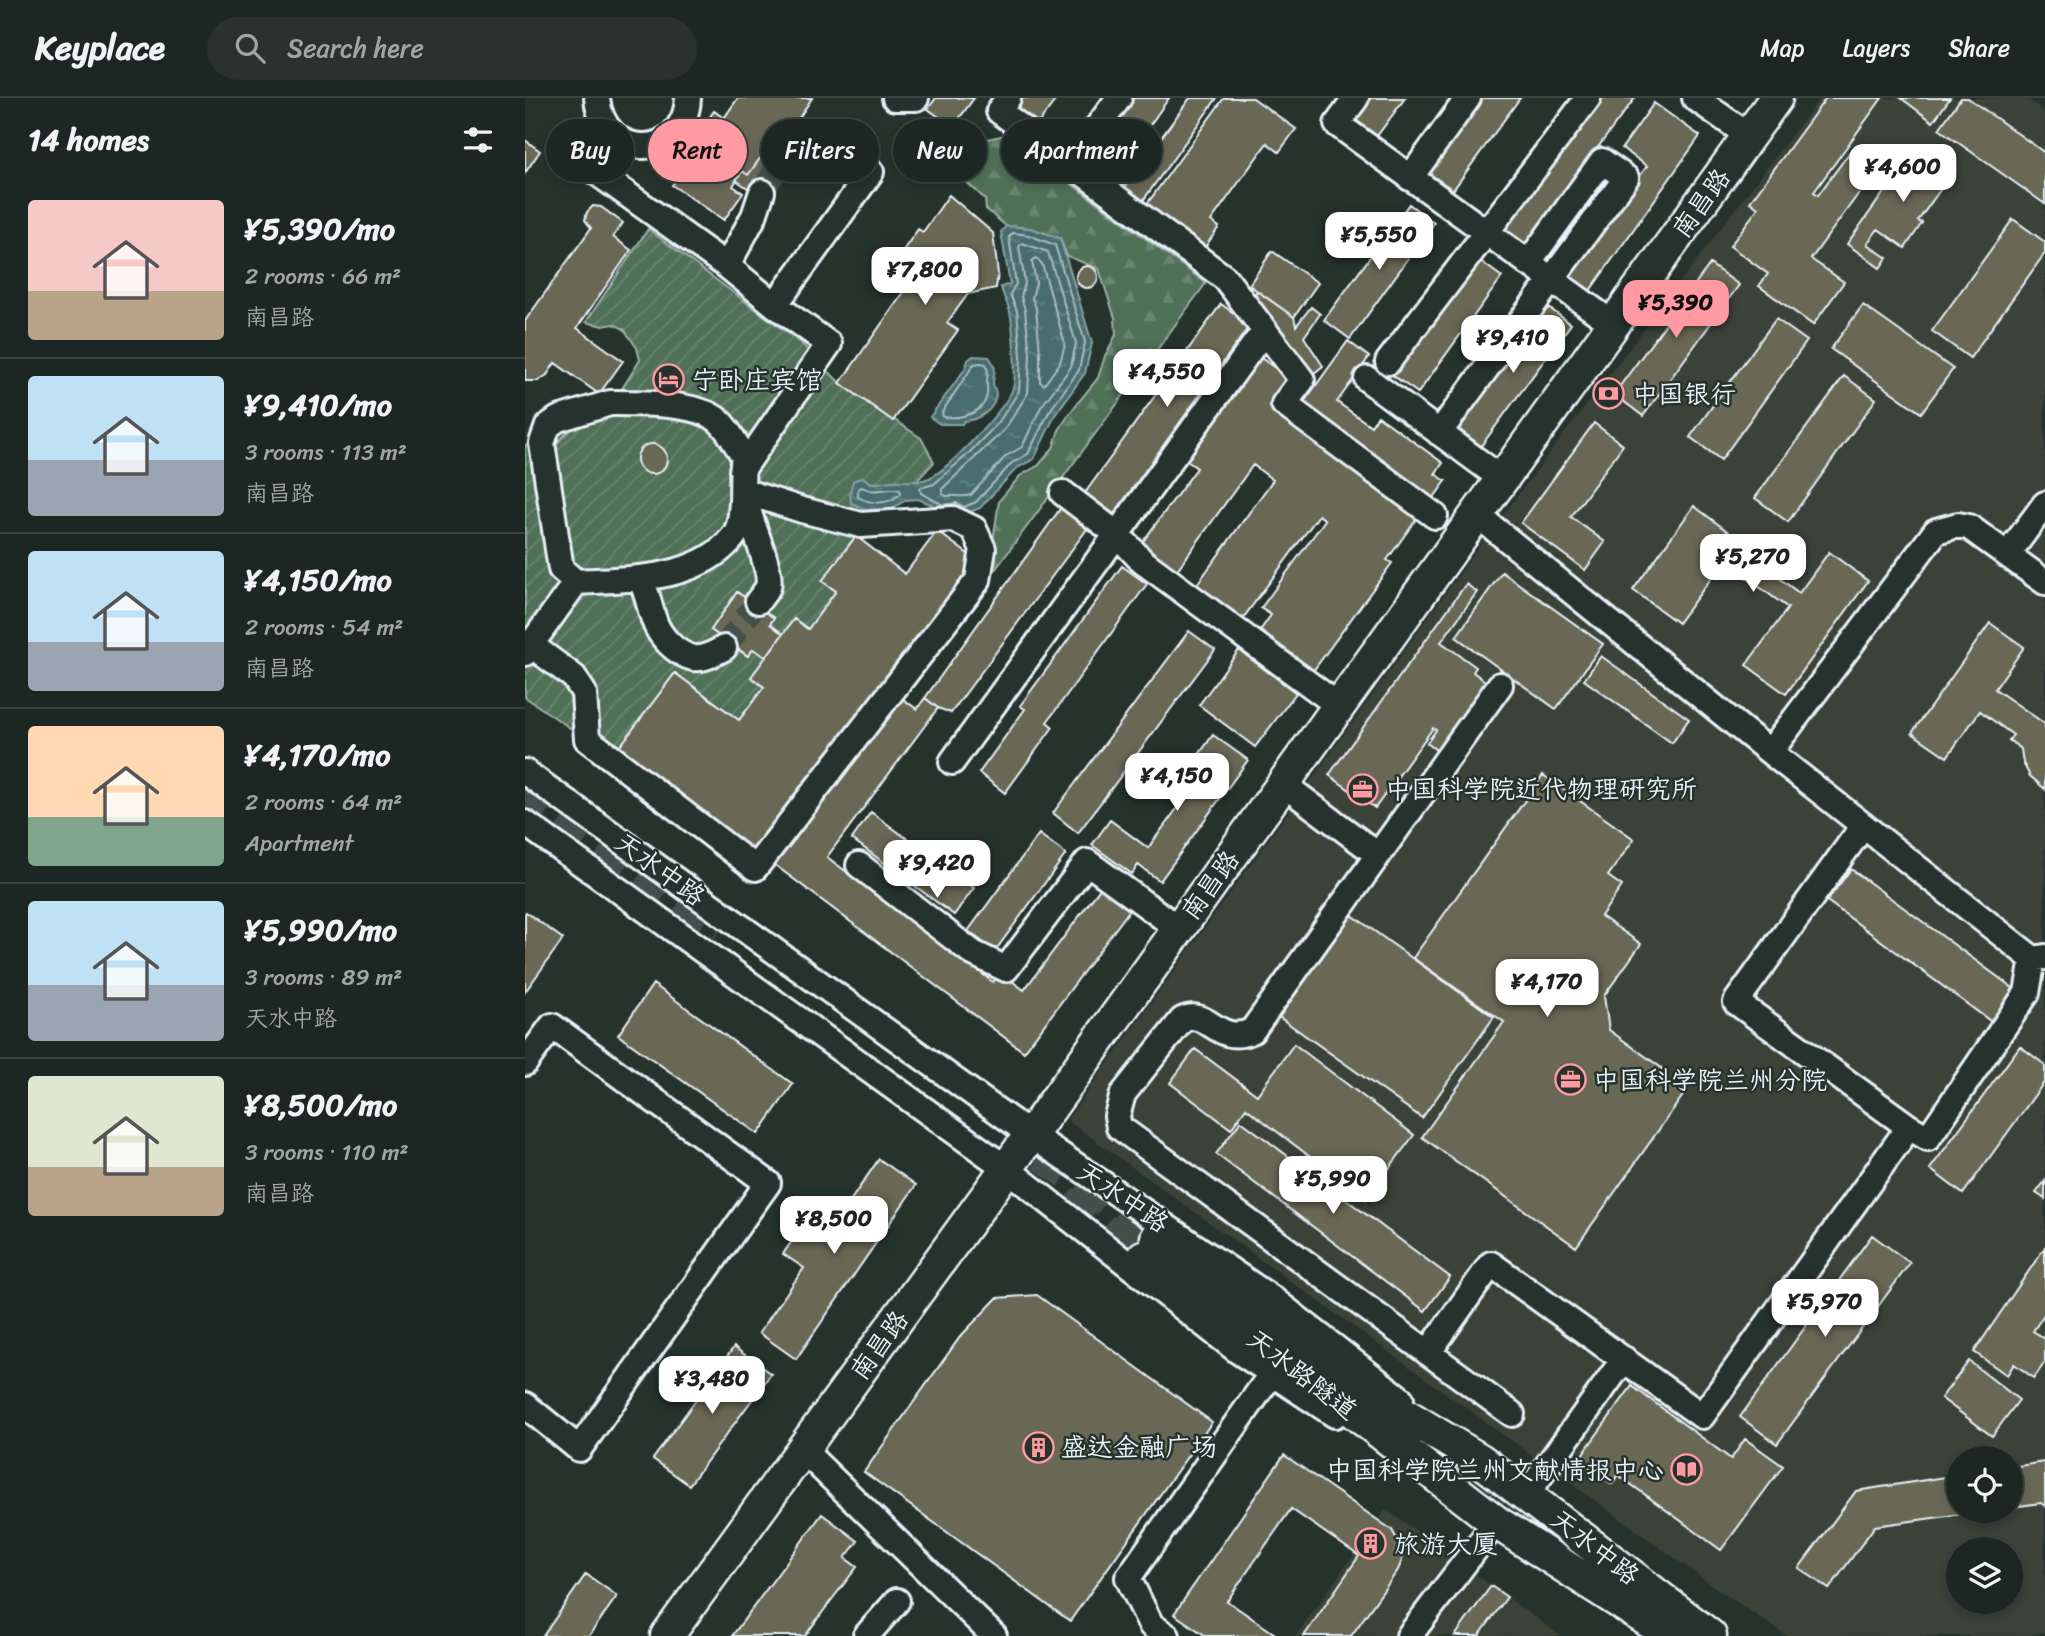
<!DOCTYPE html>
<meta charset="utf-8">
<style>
body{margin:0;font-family:Sriracha,"LXGW WenKai TC",sans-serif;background:#29322f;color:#f1f3f6;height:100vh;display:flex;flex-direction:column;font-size:26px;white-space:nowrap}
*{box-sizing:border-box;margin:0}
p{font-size:23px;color:#a0a5a5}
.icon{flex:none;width:38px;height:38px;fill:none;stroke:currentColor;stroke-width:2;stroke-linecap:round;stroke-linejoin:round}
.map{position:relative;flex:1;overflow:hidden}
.details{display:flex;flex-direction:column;background:#1c2622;width:525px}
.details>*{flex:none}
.guide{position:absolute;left:21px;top:21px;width:665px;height:63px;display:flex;gap:14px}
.controls{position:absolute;left:1421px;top:1348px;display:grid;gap:14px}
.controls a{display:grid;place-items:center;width:77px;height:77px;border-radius:50%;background:#1c2622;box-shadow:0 4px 10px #0003,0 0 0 2px #3a4340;font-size:35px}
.price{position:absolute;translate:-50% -60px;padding:0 16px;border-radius:14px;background:#fff;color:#222;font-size:23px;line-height:46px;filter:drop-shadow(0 2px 4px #0008)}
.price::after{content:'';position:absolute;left:50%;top:42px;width:21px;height:16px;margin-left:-10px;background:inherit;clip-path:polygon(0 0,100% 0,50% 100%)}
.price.active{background:#ff9aa2;color:#111}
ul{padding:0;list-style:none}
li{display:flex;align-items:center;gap:21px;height:175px;padding:0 28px}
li+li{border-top:2px solid #3a4340}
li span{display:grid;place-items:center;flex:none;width:196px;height:140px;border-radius:7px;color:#555}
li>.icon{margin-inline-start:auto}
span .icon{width:84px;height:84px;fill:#fffc;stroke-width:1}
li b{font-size:30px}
h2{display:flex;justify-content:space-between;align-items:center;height:84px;padding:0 28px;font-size:30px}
.pill{padding:0 24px;border-radius:32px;background:#1c2622;box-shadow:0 4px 10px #0003,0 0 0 2px #3a4340;font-size:24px;line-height:63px}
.pill.active{background:#ff9aa2;color:#111}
header{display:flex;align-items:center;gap:42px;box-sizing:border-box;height:98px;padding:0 35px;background:#1c2622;border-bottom:2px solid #3a4340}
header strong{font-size:33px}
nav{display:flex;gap:38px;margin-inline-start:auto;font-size:24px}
.search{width:490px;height:63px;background:#29322f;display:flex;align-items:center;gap:18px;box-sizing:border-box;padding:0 24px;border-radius:38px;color:#a0a5a5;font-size:26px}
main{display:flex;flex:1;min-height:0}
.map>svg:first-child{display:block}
.built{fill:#3a4339;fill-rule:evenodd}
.forest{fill:url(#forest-firs);stroke:#9cb0a8;stroke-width:2}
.garden{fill:url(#garden-furrows);stroke:#9cb0a8;stroke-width:2}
.water{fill:url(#water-ripples);stroke:#89a2a5;stroke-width:2}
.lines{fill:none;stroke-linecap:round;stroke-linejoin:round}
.shore{stroke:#a8bcc1;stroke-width:2}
.building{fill:#696854;stroke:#e8f1f8;stroke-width:2}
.minor-tunnel{stroke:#43504b;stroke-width:24;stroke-dasharray:24 12;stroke-linecap:butt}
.major-tunnel{stroke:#43504b;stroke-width:32;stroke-dasharray:32 16;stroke-linecap:butt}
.minor-casing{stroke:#e8f1f8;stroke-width:30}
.major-casing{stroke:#e8f1f8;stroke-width:37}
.minor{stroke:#26332d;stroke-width:24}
.major{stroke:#26332d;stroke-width:32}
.labels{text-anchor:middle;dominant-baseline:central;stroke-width:5;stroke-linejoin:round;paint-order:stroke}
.street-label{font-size:26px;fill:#e8f1f8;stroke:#26332d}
.poi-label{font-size:26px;fill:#e8f1f8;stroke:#26332d;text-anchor:start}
</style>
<header>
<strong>Keyplace</strong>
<div class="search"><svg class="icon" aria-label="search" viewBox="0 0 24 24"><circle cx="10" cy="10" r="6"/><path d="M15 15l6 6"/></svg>Search here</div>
<nav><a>Map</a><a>Layers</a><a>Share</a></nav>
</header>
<main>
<section class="details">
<h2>14 homes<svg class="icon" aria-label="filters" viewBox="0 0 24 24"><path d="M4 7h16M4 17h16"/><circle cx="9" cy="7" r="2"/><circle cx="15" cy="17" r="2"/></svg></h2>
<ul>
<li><span style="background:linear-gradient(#f6c9c9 65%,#b9a48a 0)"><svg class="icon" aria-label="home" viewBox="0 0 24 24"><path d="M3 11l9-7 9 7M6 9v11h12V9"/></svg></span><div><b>¥5,390/mo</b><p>2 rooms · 66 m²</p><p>南昌路</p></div></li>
<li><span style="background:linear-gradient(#bfe0f5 60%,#9aa5b1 0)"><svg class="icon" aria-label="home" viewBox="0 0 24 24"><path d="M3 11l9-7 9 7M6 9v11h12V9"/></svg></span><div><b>¥9,410/mo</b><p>3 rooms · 113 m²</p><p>南昌路</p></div></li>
<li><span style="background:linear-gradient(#bfe0f5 65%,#9aa5b1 0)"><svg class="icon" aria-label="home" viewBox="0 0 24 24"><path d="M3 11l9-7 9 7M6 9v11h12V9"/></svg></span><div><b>¥4,150/mo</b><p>2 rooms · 54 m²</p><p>南昌路</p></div></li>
<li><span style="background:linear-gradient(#ffd9b3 65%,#7fa58c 0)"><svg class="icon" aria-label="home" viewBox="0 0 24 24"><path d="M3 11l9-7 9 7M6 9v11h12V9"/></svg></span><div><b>¥4,170/mo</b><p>2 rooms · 64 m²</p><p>Apartment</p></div></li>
<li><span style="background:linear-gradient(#bfe0f5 60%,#9aa5b1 0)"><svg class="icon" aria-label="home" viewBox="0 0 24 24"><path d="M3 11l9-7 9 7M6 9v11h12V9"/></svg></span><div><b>¥5,990/mo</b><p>3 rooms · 89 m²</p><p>天水中路</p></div></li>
<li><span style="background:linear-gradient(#dfe7d0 65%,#b9a48a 0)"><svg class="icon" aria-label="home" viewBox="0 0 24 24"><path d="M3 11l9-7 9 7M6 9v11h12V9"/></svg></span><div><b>¥8,500/mo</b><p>3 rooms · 110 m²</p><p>南昌路</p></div></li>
</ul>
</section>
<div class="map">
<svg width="1520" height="1538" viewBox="0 0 1520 1538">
<defs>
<pattern id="forest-firs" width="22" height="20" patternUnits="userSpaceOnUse" patternTransform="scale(1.75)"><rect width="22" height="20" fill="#517058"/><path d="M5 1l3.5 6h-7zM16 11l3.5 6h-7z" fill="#6a8571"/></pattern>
<pattern id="garden-furrows" width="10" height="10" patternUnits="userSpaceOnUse" patternTransform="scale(1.75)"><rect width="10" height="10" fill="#517058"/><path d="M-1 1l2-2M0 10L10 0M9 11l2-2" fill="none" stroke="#6a8571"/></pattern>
<pattern id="water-ripples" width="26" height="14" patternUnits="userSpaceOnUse" patternTransform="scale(1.75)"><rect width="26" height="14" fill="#496d6e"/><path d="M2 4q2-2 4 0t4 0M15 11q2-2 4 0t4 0" fill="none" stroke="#638283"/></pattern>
</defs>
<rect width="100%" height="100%" fill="#26332d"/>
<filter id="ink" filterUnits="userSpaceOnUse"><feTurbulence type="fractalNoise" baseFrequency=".0143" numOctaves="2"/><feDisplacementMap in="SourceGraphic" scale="14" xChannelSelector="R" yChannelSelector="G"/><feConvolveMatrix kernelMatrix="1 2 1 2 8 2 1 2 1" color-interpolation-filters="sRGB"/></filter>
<g filter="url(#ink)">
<!-- built -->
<path class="built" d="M1295 0H1501L1520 14V1534L1500 1538H1262L1198 1495 542 1022 958 443ZM1433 1360H1486V1412H1433ZM1433 1451H1486V1503H1433Z
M861 1411 1001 1513 1036 1538H771Z"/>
<!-- forest -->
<path class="forest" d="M480 37 681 185 462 483 474 403 495 378 514 367 528 350 534 332 547 312 573 280 580 258 591 237 590 220 574 171 542 158 535 140 505 130 481 128 461 111 460 101 425 69 426 49Z"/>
<!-- garden -->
<path class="garden" d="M123 131 276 245 315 285 396 340 409 364 358 420 330 439 297 483 311 493 283 531 269 521 258 536 245 526 249 520 212 494 186 532 222 558 228 551 241 559 226 579 239 589 214 622 150 575 87 659 0 599V347H31C48 324 52 333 71 319 90 306 103 281 115 262L112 250 99 231 89 226 78 228 61 224Z"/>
<!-- water -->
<path class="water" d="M481 128 505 130 535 140 567 245 560 275 530 317 509 361 492 370 455 410 438 417 417 415 406 406 393 401 381 402 366 411 343 412 326 405 325 394 328 383 338 379C349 389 353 384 367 383 379 382 391 386 404 380 422 373 482 309 488 290 492 278 488 228 485 214 483 206 478 198 476 189L485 186 476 134Z
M448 258 464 259C473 272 469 271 468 285 468 289 471 292 471 296 470 313 453 322 439 323L437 326H415L405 319 440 271 443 262Z"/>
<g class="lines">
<!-- shore -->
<path class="shore" d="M488 135 503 137 530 147 560 244 554 272 524 314 503 356 487 365 451 404 439 409 431 405 418 407 396 395 395 390 409 386 441 358 473 325 494 293 496 258 492 213 485 196 491 186 484 139Z
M497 145 523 154 551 245 546 269 516 309 497 349 481 358 446 397C438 400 429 397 421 398L417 395V391L480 331 503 295 505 256 500 212 496 199 500 185 494 149Z
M511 160 517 166 540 246 535 265 519 287 515 284V255L511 210 507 200 511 185 507 163Z
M456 265 461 266C465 275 461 279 462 288 465 314 440 321 418 319L417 314 449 266Z
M337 389C351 397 361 388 375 392L376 395C364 407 347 407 333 399V391Z"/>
</g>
<!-- building -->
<path class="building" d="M213 0H287L257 46 249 41 223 77 217 73 208 88 218 95 199 122 147 87 154 78 146 73 189 13 199 20Z
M411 0H449L428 29 403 11Z
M498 0H532L508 32 486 17Z
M608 0H644L583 86 559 69Z
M665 0H692L614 108 596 95Z
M699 0H728L771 31 754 54 742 45 686 123 694 129 678 152 619 110Z
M840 0H880L852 38 827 19Z
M956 0H995L928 92 902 74Z
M1073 0H1110L998 149 975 132Z
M1301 0H1357L1289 94 1293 97 1325 54 1350 73 1286 161 1319 184 1288 227 1234 188 1243 176 1205 148 1233 110 1225 104Z
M1376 0H1425L1408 24Z
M1436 0H1443L1520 55V106L1414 31Z
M1129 5 1175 38 1064 194 1043 179 1122 68 1097 50Z
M249 41 257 46 259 42 265 47 269 65 249 93H227L211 82 217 73 223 77Z
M0 42 15 53 0 75Z
M1401 50 1430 71 1393 123 1397 125 1380 150 1353 131 1342 146 1362 160 1355 170 1322 146 1388 54 1395 59Z
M424 97 468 135 473 176 471 190 443 196 422 225 433 232 368 323 315 285 386 184 366 170 393 131 398 134Z
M884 106 909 125 825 241 799 222Z
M68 108 76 109 98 125 88 139 106 152 52 230 98 263 74 296 30 265 22 277 13 283H0V223L66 130 60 122 62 114Z
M1488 121 1520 144V155L1445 260 1407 233Z
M747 153 793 185 769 219 724 187Z
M951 160 977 179 893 295 867 277Z
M1185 166 1214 187 1118 318 1089 296Z
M551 179a11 11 0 1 1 22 0a11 11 0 1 1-22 0Z
M732 193 769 219 771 228 786 209 795 216 779 239 798 268 784 279 724 204Z
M696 206 725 227 589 416 560 395Z
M1020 207 1046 226 956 348 931 329Z
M1338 207 1428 271 1396 315 1306 251Z
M1251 221 1282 243 1196 362 1165 339Z
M823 243 844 259 812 304 846 328 853 318 918 365 910 376 921 383 904 406 774 311Z
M736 260 764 280 744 307 894 417 862 462 867 465 788 573 734 534 746 517 736 510 800 422 794 417 716 523 670 489 748 382 728 367 652 472 616 446 672 370 662 363Z
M1319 278 1351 301 1263 424 1230 400Z
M1069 325 1098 347 1046 419 1080 444 1060 472 996 425Z
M112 361a15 15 0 1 1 30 0a15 15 0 1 1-30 0Z
M538 407 565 427 426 615 413 610 400 600Z
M1169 408 1214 442 1210 447 1274 495 1304 454 1343 483 1261 596 1221 567 1263 510 1199 463 1153 525 1108 492Z
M412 433 455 465 227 758 87 659 150 575 214 622 239 589 226 579 269 521 283 531 311 493 297 483 331 438 380 476Z
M597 468 622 486 522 624 528 629 480 695 454 675 500 611 495 608Z
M977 474 1078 546 1031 611 931 539Z
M941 486 952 494 916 544 951 569 948 574 964 586 915 655 902 645 911 632 908 630 850 710 804 677Z
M212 494 249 520 245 526 258 536 241 559 228 551 223 558 186 532Z
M1465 525 1499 549 1470 591 1520 626V691L1505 678 1498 665 1496 651 1484 642 1488 637 1455 613 1422 659 1387 635Z
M664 533 690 552 553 735 528 715Z
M714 552 771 595 730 649 674 607Z
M1076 558 1164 621 1147 645 1059 582Z
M375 599 392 611 400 600 413 610 302 759 468 884 475 874 499 892 580 784 609 806 499 954 250 767Z
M688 637 723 662 635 783 613 767 607 776 567 747 585 722 623 750 656 705 645 697Z
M1018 677 1109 741 1083 778 1097 788 1076 818 1116 846 1079 898 1084 932 1138 971 1133 977 1159 996 1051 1149 897 1039 979 924 888 860Z
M346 714 449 790 429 817 327 741Z
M514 736 541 756 470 853 443 833Z
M1326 771 1492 893 1468 925 1302 803Z
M1 814 38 841 0 894V816Z
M827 817 969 919 897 1020 754 919Z
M128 886 268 986 233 1036 93 937Z
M769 946 889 1037 841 1101 721 1010 706 1031 645 985 670 951 732 997Z
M1495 948 1520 967V983L1438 1096 1405 1071Z
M716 1023 925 1179 900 1213 691 1056Z
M354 1061 391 1087 271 1261 234 1235 279 1170 258 1156 291 1108 312 1122Z
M1520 1083V1101L1511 1095Z
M1347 1137 1385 1165 1252 1346 1215 1319Z
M1520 1149V1215L1508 1233 1520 1241V1264L1509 1280 1489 1266 1482 1277 1449 1254Z
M512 1197 687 1324 545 1523 339 1374 435 1239 472 1200Z
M209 1249 246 1276 164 1387 128 1361Z
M1444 1263 1494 1302 1467 1338 1416 1300Z
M1107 1288 1206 1361 1220 1341 1258 1368 1196 1452 1093 1377 1087 1386 1054 1361Z
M759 1357 867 1432 877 1451V1462L873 1472 826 1538H779L834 1458 766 1411 702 1503 753 1538H681L649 1516Z
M1520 1364V1408L1516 1405 1486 1409V1369Z
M1433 1377V1412H1466L1350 1428 1304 1491 1274 1470 1331 1393Z
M297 1416 333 1443 320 1460 332 1469 305 1504 280 1538H207Z
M61 1476 92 1498 64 1538H18Z
M966 1488 982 1499 954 1538H930Z"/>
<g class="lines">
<!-- minor-tunnel -->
<path class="minor-tunnel" d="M237 94 248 76 264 59
M199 550 233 503"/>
<!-- major-tunnel -->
<path class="major-tunnel" d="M0 690 197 830
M516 1057 632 1140
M539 1103 618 1159"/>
<defs>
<path id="minor" d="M72 0C79 66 160 62 163 0
M370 0H391
M483 0 474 13 700 180 777 282 759 306 910 418
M831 0 812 26 1088 226
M1170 0 1224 38
M91 40 71 74 202 168
M545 66 594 0
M885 80 943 0
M237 94 229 118 202 168 250 207
M863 264 1063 0
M842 281 977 381
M85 305C113 305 170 304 193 322 203 330 211 347 219 358 215 380 220 404 214 427 212 437 203 445 195 452 156 483 99 481 51 484L36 471 17 345 23 328 33 321Z
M914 335 1101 80 1077 63 1003 165
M217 372 304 246 250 207 346 74 313 52 290 45 264 59
M538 395 592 436 617 463 814 608
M222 407C226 427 248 473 243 489 241 493 236 499 233 503
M951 416 1245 654 1508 861 1520 859
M1483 456 1520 406
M115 480C122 493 124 508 129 522 134 538 151 556 168 560 178 562 190 555 199 550
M6 547 49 579 59 595 62 641 230 770 453 482 458 451 449 431 428 421 336 427 277 412 218 393
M0 555 51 484
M975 587 727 933C691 948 684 909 657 922L598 996 592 1018 594 1029 987 1316
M1245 654 1411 433 1433 427 1444 429 1520 484
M427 664 731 244
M0 674 506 1037 749 1202 876 1301
M758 686 853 757
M0 725 482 1071 713 1253 810 1317
M334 767 448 855 481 871 562 764 654 831
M0 965 27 928 243 1085 54 1351 0 1307
M1384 1029 1403 1040 1502 895 1508 861
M903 1255 966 1166 1177 1318 1384 1029 1211 904 1338 728
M278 1352 469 1538
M1002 1396 1099 1261
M341 1538 372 1503
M642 1538 626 1527 603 1480 747 1275
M884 1538 971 1424"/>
<path id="major" d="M632 1140 819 1280 955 1362 1185 1538
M618 1159 807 1297 971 1424 1147 1538
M142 1538 464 1095 1251 0"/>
</defs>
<!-- minor casing -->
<use href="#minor" class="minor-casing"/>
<!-- major casing -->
<use href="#major" class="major-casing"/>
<!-- minor -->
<use href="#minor" class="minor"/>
<!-- major -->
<use href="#major" class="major"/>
</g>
</g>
<!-- icons -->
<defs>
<symbol id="hotel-ring" viewBox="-11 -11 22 22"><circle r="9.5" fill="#26332d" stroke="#ff9aa2" stroke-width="1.5"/><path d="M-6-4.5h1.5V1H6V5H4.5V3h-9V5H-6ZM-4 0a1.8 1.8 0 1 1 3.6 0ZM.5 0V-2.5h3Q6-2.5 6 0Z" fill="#ff9aa2"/></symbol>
<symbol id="bank-ring" viewBox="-11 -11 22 22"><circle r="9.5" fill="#26332d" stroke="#ff9aa2" stroke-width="1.5"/><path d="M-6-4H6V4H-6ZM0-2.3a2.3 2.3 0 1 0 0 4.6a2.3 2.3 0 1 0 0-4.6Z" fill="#ff9aa2"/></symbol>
<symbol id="office-ring" viewBox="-11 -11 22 22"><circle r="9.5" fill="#26332d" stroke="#ff9aa2" stroke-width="1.5"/><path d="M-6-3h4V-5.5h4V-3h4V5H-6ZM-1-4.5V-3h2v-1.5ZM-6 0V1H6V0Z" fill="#ff9aa2"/></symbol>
<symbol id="building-ring" viewBox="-11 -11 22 22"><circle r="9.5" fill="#26332d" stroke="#ff9aa2" stroke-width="1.5"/><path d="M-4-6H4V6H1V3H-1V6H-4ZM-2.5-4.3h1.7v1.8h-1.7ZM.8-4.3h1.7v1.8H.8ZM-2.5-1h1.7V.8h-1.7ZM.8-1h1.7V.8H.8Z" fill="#ff9aa2"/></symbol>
<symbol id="library-ring" viewBox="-11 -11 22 22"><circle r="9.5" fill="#26332d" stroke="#ff9aa2" stroke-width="1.5"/><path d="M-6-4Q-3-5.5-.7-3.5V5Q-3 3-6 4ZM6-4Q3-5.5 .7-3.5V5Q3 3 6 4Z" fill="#ff9aa2"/></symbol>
</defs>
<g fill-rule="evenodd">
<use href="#hotel-ring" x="126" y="264" width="35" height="35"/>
<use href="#bank-ring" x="1066" y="278" width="35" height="35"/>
<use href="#office-ring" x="820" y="674" width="35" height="35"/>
<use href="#office-ring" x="1028" y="964" width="35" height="35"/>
<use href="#building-ring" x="496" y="1332" width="35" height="35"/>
<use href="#library-ring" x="1144" y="1354" width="35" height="35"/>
<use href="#building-ring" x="828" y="1428" width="35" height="35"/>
</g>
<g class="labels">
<!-- street labels -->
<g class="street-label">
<text transform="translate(1176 105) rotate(-54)">南昌路</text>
<text transform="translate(135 771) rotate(36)">天水中路</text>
<text transform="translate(685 787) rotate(-54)">南昌路</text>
<text transform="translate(598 1099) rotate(34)">天水中路</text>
<text transform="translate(354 1247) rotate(-54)">南昌路</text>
<text transform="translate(777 1276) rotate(37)">天水路隧道</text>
<text transform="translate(1070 1449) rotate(38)">天水中路</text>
</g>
<!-- poi labels -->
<g class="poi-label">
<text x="167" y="282">宁卧庄宾馆</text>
<text x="1107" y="296">中国银行</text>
<text x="860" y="691">中国科学院近代物理研究所</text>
<text x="1068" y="982">中国科学院兰州分院</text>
<text x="536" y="1349">盛达金融广场</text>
<text x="1139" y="1372" text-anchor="end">中国科学院兰州文献情报中心</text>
<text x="869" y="1446">旅游大厦</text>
</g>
</g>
</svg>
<div class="controls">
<a><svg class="icon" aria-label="locate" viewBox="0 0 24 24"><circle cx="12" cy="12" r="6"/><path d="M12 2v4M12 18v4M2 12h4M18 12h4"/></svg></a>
<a><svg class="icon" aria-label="layers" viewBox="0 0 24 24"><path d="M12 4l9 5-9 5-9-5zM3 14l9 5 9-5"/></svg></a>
</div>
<b class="price" style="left:1378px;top:106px">¥4,600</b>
<b class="price" style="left:854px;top:174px">¥5,550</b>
<b class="price" style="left:400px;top:209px">¥7,800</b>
<b class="price active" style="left:1151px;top:242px">¥5,390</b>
<b class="price" style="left:988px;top:277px">¥9,410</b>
<b class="price" style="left:642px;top:311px">¥4,550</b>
<b class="price" style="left:1228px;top:496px">¥5,270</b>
<b class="price" style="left:652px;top:715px">¥4,150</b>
<b class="price" style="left:412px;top:802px">¥9,420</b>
<b class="price" style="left:1022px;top:921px">¥4,170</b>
<b class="price" style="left:808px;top:1118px">¥5,990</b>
<b class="price" style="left:309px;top:1158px">¥8,500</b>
<b class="price" style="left:1300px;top:1241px">¥5,970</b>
<b class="price" style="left:187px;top:1318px">¥3,480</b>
<div class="guide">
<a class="pill">Buy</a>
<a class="pill active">Rent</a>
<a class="pill">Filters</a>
<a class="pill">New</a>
<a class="pill">Apartment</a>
</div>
</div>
</main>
